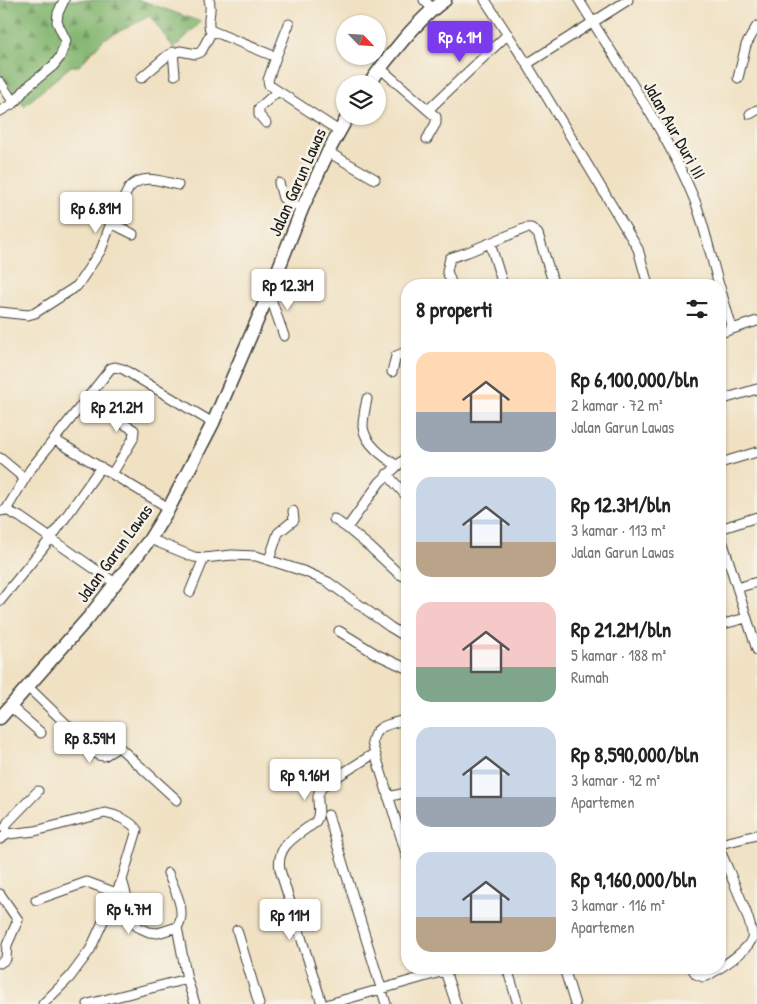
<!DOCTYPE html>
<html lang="id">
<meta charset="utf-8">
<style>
body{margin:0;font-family:"Patrick Hand",sans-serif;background:#f2f2f2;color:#222;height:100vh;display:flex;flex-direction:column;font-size:19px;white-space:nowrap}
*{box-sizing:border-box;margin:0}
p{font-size:16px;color:#767676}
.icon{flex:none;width:28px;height:28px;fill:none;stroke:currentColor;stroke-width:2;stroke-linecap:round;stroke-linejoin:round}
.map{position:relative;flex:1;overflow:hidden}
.sheet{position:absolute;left:401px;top:279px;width:325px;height:695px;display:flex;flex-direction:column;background:#fff;border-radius:20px;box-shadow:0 1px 4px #0004}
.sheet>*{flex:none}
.needle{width:32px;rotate:115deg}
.buttons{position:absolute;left:336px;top:15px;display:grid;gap:10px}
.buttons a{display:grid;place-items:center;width:50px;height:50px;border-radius:50%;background:#fff;box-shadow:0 1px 4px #0004;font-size:25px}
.price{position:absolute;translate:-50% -42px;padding:0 11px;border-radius:5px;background:#fff;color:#222;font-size:16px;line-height:32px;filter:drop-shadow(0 1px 2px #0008)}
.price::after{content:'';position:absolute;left:50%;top:30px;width:15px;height:11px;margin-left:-8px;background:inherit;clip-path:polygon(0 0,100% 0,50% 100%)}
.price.current{background:#7c3aed;color:#fff}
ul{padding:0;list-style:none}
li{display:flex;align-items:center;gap:15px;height:125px;padding:0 15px}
li span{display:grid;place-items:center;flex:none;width:140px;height:100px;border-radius:15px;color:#555}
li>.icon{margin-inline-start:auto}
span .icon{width:60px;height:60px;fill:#fffc;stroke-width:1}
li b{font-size:21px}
h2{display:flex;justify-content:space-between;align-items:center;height:60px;padding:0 15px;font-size:21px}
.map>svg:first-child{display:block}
.forest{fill:url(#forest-firs);stroke:#506946}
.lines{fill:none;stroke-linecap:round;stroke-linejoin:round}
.minor-casing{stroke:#3c3a35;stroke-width:11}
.secondary-casing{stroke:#3c3a35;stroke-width:15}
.minor{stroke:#fff;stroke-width:9}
.secondary{stroke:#fff;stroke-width:12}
.labels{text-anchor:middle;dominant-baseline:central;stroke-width:5;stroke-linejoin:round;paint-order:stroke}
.street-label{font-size:18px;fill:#1c1c1c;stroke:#f7f3e8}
</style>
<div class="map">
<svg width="757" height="1004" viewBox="0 0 757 1004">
<defs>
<pattern id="forest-firs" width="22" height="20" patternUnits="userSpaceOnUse" patternTransform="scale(1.25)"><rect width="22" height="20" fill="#83b670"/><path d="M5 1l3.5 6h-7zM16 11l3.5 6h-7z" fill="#6a935b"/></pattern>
</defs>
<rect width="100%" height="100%" fill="#f7f3e8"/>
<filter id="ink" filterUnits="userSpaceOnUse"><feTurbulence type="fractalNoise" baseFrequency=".02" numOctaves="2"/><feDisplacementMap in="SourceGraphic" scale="10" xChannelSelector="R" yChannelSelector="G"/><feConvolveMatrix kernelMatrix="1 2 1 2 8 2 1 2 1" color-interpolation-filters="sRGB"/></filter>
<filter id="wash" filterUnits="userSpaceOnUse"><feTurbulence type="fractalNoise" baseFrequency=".0096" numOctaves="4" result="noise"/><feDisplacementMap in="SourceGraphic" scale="20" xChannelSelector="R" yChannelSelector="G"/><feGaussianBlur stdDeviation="1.12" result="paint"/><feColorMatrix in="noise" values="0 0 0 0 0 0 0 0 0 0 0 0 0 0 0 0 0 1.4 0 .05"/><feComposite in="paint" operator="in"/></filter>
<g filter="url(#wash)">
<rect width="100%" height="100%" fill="#f0e1c3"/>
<!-- forest -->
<path class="forest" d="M0 0H140L201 22 174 48 150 16 104 39 79 66H71L24 106 0 74Z"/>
</g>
<g filter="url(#ink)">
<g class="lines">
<defs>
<path id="minor" d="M209 0C213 10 206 20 210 30L276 57 268 80 269 85 339 131
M424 0 433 9
M485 0 527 64 638 249 648 285
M579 0C619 66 666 129 695 201 705 228 711 257 719 285
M173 52 175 75
M276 57 289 24
M527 64 628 0
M380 68 436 117V123L427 139
M141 78 168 55 180 51 196 54 201 52 212 31
M738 78 746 45 757 26
M0 82 14 103
M428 110 508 34
M0 111 14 103 27 87 53 66 60 57 66 41 57 22 58 13 64 0
M750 114 757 110
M266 123 259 115V108L278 91
M328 152 375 179
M279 183 283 198 302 209
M111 223 133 234
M490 243 503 285
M452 285 447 271 450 258 468 252 526 228H531L538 234 554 285
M720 287 732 329
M269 293 284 336
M0 312 28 315 35 313 77 286 101 250 111 223 129 188C143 173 160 181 178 185
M720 333 757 321
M392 372 396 356 408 351
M367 399C365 408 363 418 363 427 365 444 384 457 396 465
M720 400 757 389
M85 401 134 430 133 439 112 474
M55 440 169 508
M0 458 24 478
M720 463 757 452
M387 474 408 498
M6 510 30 470 111 368 115 367 123 369 213 423
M0 511 6 510 20 517 115 583
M334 519 347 528 380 482 408 456
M347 528 370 547 399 574 408 578
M720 529 757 517
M720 534 757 650
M150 539 194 557 204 558 232 555 256 556 306 572 328 582 390 627 408 638
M269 560 278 533 294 520 293 511
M737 588 757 582
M190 592 204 558
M0 601 51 538 101 467
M720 625 746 618
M339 631 376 654 408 669
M27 686 98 755 104 756 117 748H120L177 800
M10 706 41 733
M408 719C392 724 374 724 372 743L408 860
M388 797 408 792
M328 815 386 1004
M8 834 5 828 8 822 38 791
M0 839 8 834 35 831 105 813C116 815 131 821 137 830L122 880 90 950 70 977 43 1004
M720 844 757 835
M122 880 135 924 138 927 149 932 158 933 177 927C188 912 174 889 168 873
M0 894 18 920 7 945 6 959 0 963
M36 900 87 882 116 893
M177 927 187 979 195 1004
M237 930 259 1004
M444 968 456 1004
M507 968 518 1004
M564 968 575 1004
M692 968 696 974 703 977 707 976C719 969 748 951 752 938 755 926 726 866 720 850
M88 1004 187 979
M322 1004 280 870C276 849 291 839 307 828 311 826 314 824 316 821 324 809 311 798 324 785L375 753
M329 1004 455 968"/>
<path id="secondary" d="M369 84C387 58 419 18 445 0
M0 718 89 617 150 539 169 508 213 423 269 293 302 209 328 152 348 116"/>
</defs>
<!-- minor casing -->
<use href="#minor" class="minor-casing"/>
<!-- secondary casing -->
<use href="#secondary" class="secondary-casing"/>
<!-- minor -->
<use href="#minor" class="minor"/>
<!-- secondary -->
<use href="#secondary" class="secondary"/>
</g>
</g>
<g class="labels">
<!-- street labels -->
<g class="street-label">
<text transform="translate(675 130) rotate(61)">Jalan Aur Duri III</text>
<text transform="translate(297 182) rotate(-66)">Jalan Garun Lawas</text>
<text transform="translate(114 553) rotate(-54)">Jalan Garun Lawas</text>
</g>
</g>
</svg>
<div class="buttons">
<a><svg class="needle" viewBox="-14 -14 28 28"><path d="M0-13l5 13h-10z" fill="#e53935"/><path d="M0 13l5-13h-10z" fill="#767676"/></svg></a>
<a><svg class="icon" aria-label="layers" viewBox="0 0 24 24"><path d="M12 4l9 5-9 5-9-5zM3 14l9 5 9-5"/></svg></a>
</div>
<b class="price current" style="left:460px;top:63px">Rp 6.1M</b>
<b class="price" style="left:96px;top:234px">Rp 6.81M</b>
<b class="price" style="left:288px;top:311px">Rp 12.3M</b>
<b class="price" style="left:117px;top:433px">Rp 21.2M</b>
<b class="price" style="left:90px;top:764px">Rp 8.59M</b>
<b class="price" style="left:305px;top:801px">Rp 9.16M</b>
<b class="price" style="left:129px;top:935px">Rp 4.7M</b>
<b class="price" style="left:290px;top:941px">Rp 11M</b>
<section class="sheet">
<h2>8 properti<svg class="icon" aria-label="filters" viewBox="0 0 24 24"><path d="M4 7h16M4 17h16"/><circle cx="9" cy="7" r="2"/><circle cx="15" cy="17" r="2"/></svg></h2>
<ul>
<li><span style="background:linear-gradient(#ffd9b3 60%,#9aa5b1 0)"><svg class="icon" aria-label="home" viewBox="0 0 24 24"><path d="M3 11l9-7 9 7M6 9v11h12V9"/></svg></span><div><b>Rp 6,100,000/bln</b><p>2 kamar · 72 m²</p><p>Jalan Garun Lawas</p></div></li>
<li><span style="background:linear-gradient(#c9d6e8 65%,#b9a48a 0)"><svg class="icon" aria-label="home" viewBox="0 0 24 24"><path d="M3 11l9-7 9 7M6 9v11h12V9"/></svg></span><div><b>Rp 12.3M/bln</b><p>3 kamar · 113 m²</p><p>Jalan Garun Lawas</p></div></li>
<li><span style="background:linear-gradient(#f6c9c9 65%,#7fa58c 0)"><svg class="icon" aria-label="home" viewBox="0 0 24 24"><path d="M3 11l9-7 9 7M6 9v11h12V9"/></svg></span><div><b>Rp 21.2M/bln</b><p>5 kamar · 188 m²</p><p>Rumah</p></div></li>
<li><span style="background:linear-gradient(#c9d6e8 70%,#9aa5b1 0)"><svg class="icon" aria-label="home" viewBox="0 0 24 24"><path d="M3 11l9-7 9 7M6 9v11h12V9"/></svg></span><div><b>Rp 8,590,000/bln</b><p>3 kamar · 92 m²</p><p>Apartemen</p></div></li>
<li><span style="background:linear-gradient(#c9d6e8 65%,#b9a48a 0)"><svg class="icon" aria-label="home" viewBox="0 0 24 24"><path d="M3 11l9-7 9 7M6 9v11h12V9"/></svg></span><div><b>Rp 9,160,000/bln</b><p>3 kamar · 116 m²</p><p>Apartemen</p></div></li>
</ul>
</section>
</div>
